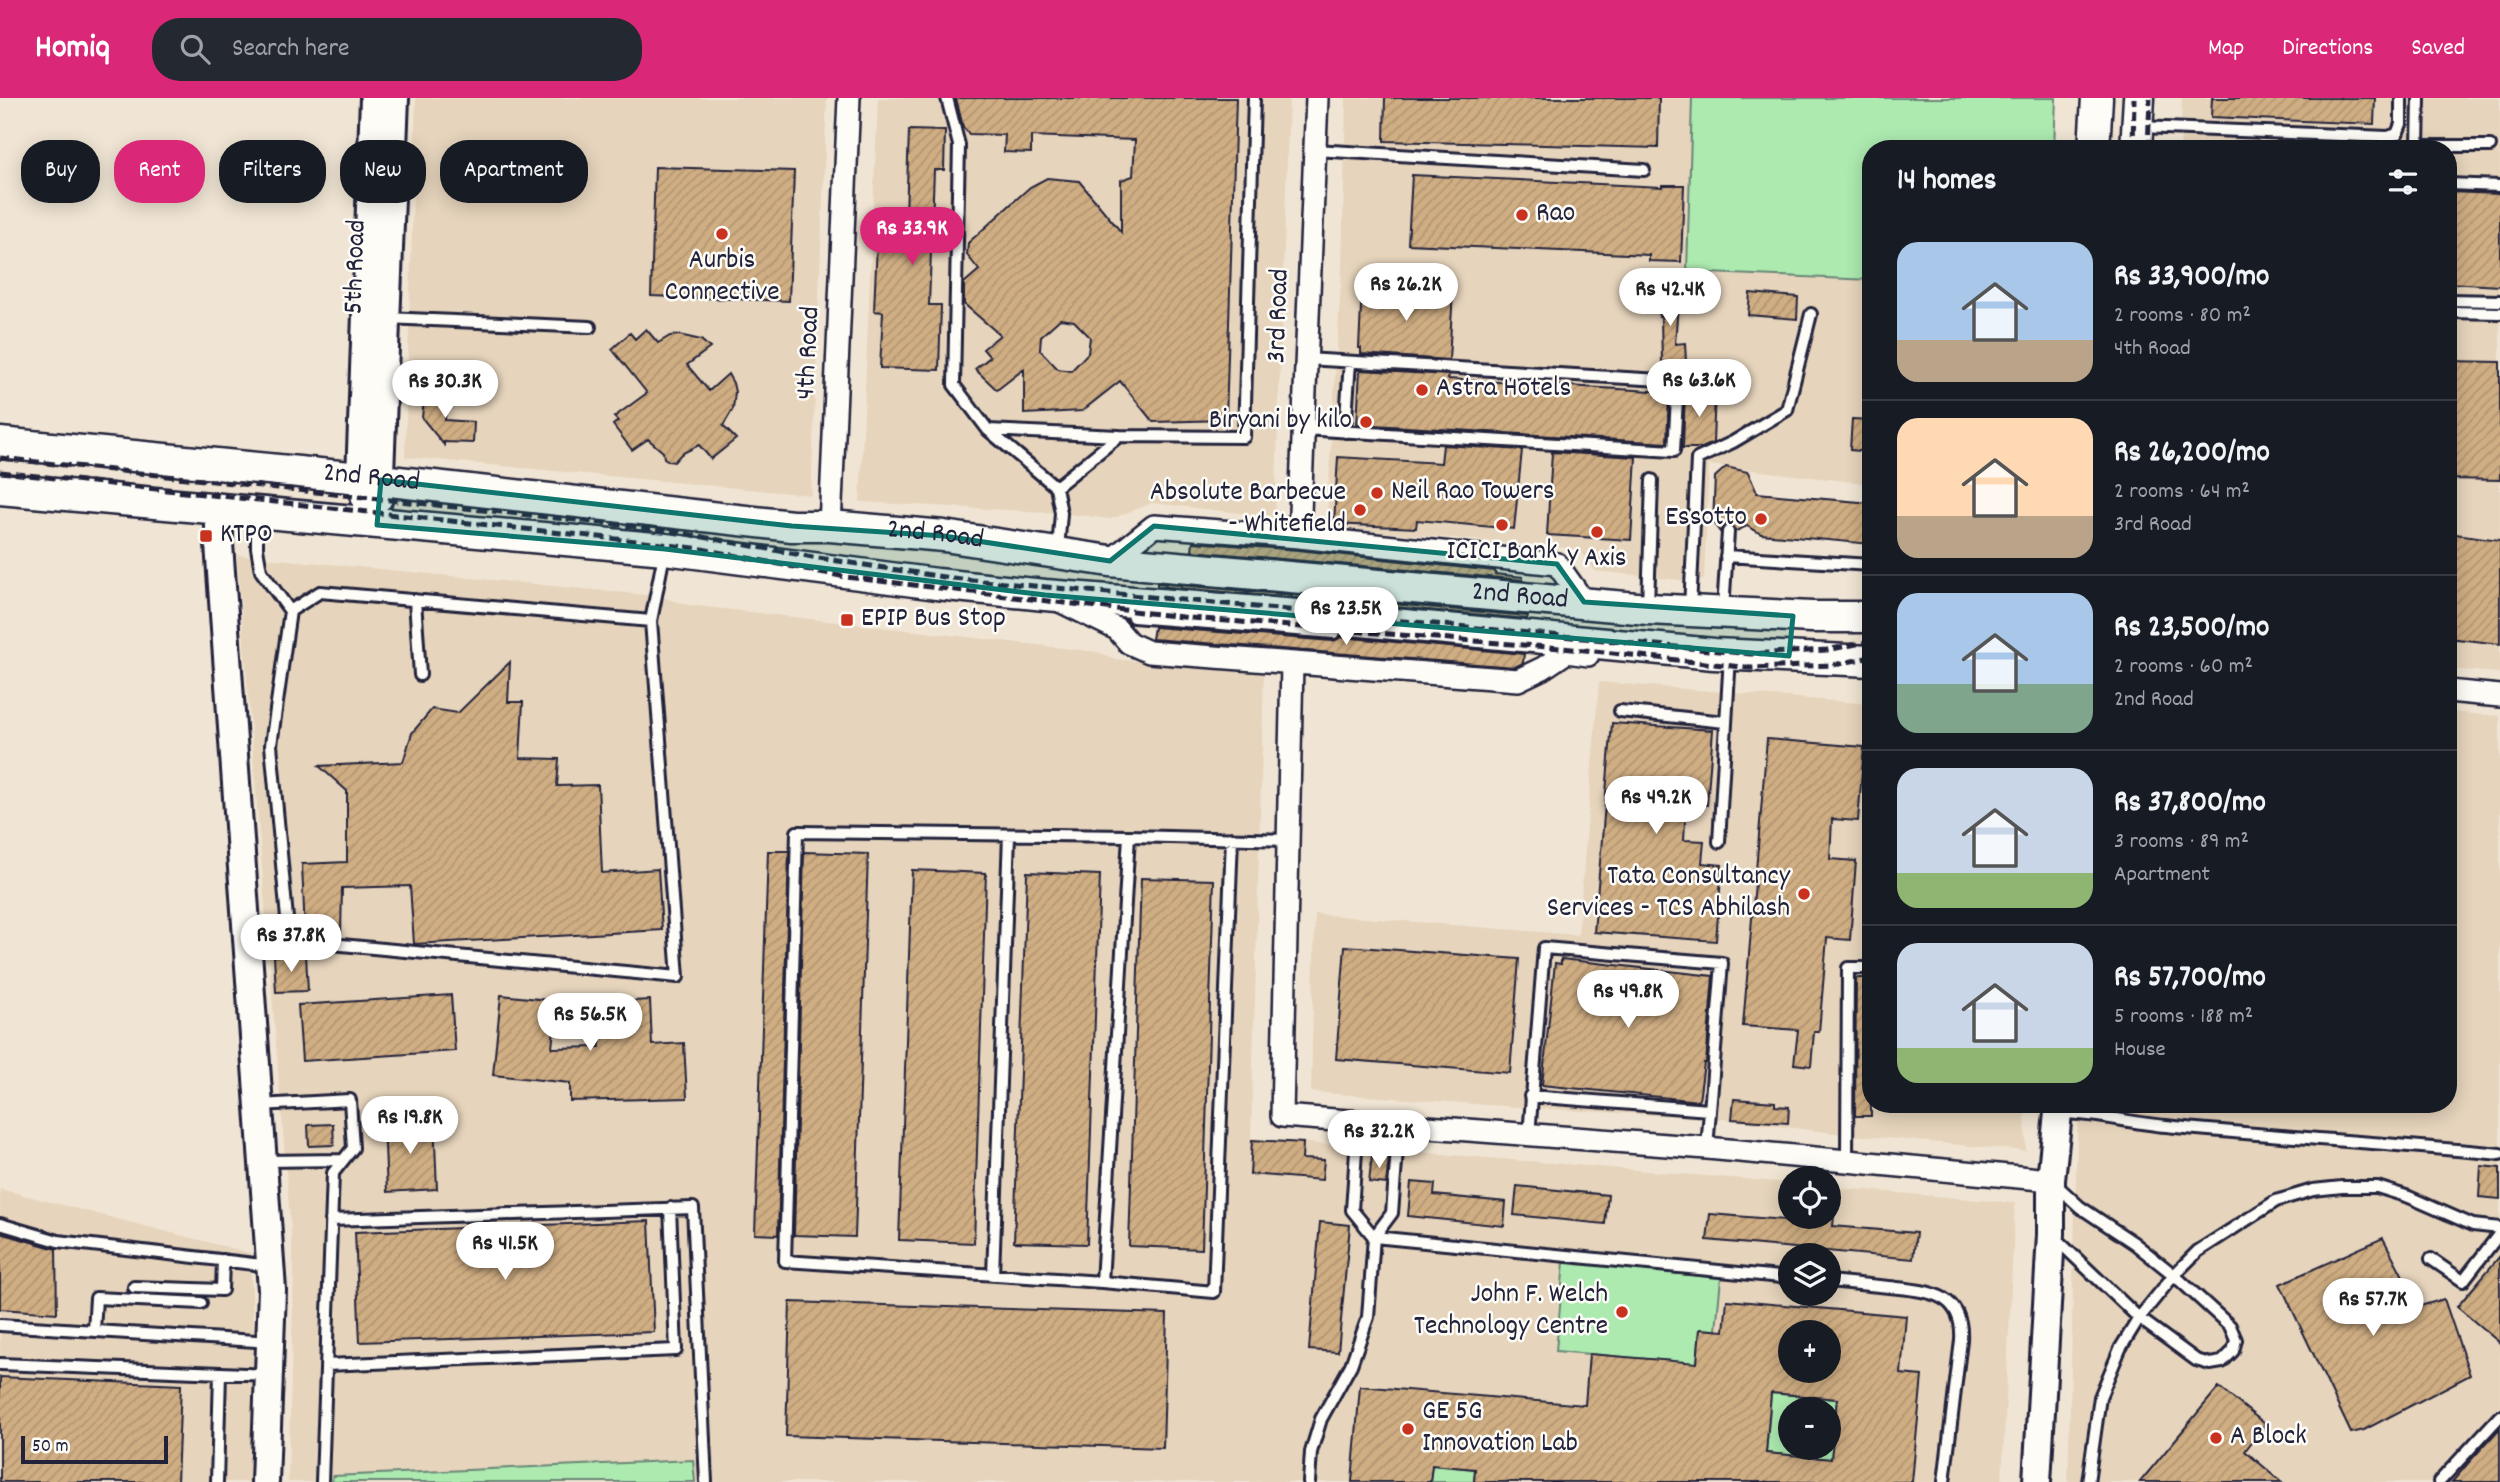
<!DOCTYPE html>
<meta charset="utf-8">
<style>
body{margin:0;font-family:Dekko,sans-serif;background:#242831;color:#f1f3f6;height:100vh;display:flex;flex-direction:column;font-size:26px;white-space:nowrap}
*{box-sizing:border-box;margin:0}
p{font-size:23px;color:#9ea1a6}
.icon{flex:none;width:38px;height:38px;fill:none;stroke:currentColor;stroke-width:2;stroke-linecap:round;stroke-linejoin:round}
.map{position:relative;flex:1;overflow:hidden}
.drawer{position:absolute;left:1862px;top:42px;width:595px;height:973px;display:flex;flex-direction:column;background:#171b24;border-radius:28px;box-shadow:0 4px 18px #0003}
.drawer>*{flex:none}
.guide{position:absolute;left:21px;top:42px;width:665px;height:63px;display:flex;gap:14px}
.fabs{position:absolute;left:1778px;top:1068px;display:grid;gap:14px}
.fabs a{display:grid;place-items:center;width:63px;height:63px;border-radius:50%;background:#171b24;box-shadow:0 4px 18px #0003;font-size:35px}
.scale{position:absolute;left:21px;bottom:18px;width:147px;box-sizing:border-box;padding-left:7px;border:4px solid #22223b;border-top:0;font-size:19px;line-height:24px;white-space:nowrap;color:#22223b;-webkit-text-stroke:5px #fdfcf7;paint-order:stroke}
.price{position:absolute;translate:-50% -60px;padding:0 16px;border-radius:24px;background:#fff;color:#222;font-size:23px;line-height:46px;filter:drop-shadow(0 2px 4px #0008)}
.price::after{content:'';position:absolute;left:50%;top:42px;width:21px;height:16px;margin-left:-10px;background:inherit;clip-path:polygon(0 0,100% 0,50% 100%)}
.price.selected{background:#db2777;color:#fff}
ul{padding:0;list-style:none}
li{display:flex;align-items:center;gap:21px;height:175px;padding:0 35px}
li+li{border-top:2px solid #363941}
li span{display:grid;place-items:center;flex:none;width:196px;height:140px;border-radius:21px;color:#555}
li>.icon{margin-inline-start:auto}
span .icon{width:84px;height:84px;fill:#fffc;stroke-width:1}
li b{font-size:30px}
h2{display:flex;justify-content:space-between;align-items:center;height:84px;padding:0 35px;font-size:30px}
.pill{padding:0 24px;border-radius:28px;background:#171b24;box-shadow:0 4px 18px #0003;font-size:24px;line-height:63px}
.pill.selected{background:#db2777;color:#fff}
header{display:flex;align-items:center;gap:42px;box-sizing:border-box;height:98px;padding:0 35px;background:#db2777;color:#fff}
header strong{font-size:33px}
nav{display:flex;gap:38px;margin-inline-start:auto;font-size:24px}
.search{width:490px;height:63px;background:#242831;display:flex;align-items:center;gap:18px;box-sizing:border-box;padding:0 24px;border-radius:28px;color:#9ea1a6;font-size:26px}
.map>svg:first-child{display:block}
.built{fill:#e6d4bc;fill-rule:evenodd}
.green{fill:#adeab0;stroke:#688676;stroke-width:2;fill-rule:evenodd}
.building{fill:url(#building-hatch);stroke:#22223b;stroke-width:2;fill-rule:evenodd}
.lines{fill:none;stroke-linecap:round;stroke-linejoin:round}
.service-casing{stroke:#22223b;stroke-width:16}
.minor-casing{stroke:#22223b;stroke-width:26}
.tertiary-casing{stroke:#22223b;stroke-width:32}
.secondary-casing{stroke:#22223b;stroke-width:35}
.service{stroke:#fdfcf7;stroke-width:10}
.minor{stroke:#fdfcf7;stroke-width:21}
.tertiary{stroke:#fdfcf7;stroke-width:26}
.secondary{stroke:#fdfcf7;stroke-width:30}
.rail{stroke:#22223b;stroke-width:5;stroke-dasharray:10 5;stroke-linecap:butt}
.marked{fill:#0f766e;fill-opacity:0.2;stroke:#0f766e;stroke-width:5;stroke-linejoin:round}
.poi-dot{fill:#c8321e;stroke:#fdfcf7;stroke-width:2.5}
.labels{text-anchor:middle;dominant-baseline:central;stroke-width:5;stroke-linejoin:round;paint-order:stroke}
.poi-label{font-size:28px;fill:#22223b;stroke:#fdfcf7;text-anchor:start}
.street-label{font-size:28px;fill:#22223b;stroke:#fdfcf7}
</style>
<header>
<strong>Homiq</strong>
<div class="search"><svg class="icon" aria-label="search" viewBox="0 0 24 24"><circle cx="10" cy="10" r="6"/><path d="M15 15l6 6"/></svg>Search here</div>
<nav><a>Map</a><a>Directions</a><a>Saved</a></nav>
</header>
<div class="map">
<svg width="2500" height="1384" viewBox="0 0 2500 1384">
<defs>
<pattern id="building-hatch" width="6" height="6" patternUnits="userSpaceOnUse" patternTransform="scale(1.75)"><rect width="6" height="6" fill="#d0ae83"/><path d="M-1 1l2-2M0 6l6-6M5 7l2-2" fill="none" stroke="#b29572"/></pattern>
</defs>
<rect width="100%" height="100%" fill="#f0e5d4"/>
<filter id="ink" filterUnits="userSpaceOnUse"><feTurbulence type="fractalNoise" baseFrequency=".0143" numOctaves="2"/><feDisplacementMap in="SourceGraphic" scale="14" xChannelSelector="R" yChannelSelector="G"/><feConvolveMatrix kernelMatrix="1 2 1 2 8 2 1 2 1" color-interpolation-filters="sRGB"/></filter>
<g filter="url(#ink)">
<!-- built -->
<path class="built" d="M416 0H827L811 397 405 359Z
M878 0H1289L1275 419 1152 405 1111 421 1061 415 860 404Z
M1346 0H1692L1687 174 1871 182V386L1709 367 1704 482H1679L1595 473 1578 451 1326 429 1342 168Z
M2182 0H2500V575L2448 571V51H2180Z
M237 457 657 498 689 507 1098 554 1115 561 1264 576 1251 1040 1790 1085V1118H1829V1089L2015 1105 2002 1384H288L294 1172ZM1790 1157H1829V1195H1790ZM1790 1234H1829V1272H1790ZM1790 1311H1829V1349H1790Z
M1599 584 1871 606V1006H2025L2026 1053 1842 1036 1723 1021 1530 1010 1311 994 1315 816 1578 837Z
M2448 614 2500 618V1384H2068L2077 1038 2080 1006H2448Z
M0 1091 250 1155 254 1243 250 1384H0Z"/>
<!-- green -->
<path class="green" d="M1692 0H2056L2054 51H1871V182L1687 174Z
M1564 1164 1721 1180 1716 1232 1700 1231 1693 1312 1671 1263 1556 1253Z
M1771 1295 1837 1301 1831 1361 1766 1355ZM1790 1311H1829V1349H1790Z
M693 1362 695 1384H332L333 1378Z
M1432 1367 1475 1371 1474 1384H1430Z"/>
<!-- building -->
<path class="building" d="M956 0H1236L1226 322 1153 324 1120 283 1082 313 1024 316V271L997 292 975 271 990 259 983 251 1000 237 964 206V185L979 172 967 157 968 145 1030 89 1047 80 1079 83 1121 134V82L1133 78 1135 42 1031 38V55L1004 54 1005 37 969 36 963 29ZM1060 221 1074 223 1090 239 1088 255 1071 273 1058 271 1040 252 1041 238Z
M1385 0H1659L1658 50 1384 43Z
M2212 0H2375L2374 26 2211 19Z
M909 32 945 33 944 72H934L929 207H941L939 272 880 270 883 214 874 213 877 144 905 145Z
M655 69 794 73 789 203 651 198Z
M1412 77 1662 89V87H1684L1681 164 1649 163V157L1408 146Z
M2448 94 2500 96V188L2448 185Z
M1362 188 1453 193 1449 262 1361 256V250H1359Z
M1661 192 1679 193 1675 246 1685 245 1686 264 1662 265 1661 219H1659Z
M1750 195 1798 199 1797 221 1748 217Z
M646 231 658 245 670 238 679 237 701 242 710 250 687 267 709 293 728 276 733 285 735 294 733 311 723 328 736 341 711 361 699 347 681 356 674 364 669 363 664 360 663 354 648 341 632 352 613 327 618 323 614 319 647 295 612 251 630 235 635 241Z
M2448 263 2500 264V382L2448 381Z
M1360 272 1449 277 1448 281 1669 294 1667 345 1357 326Z
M425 291 447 293 445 322 474 324 473 345 444 344V347L422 320Z
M1685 292H1715L1713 345 1702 350H1683Z
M1852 321 1871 322V354L1850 352Z
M1443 347 1522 352 1514 431 1417 422 1416 430 1334 426 1338 359 1441 365Z
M1552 354 1636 359 1631 442 1547 437Z
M1726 369 1748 374 1757 395 1871 405V446L1761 436 1747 428 1736 433 1729 426 1724 427 1720 434 1713 425 1715 379Z
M2448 435 2500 442V546L2448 540Z
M1193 444 1298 452 1495 473V476L1523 479V482L1192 453Z
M1157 485 1528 518 1527 521 1157 488Z
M1154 529 1333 543 1341 539 1524 556 1523 565 1515 569 1152 541Z
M510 564 508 604H523L520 660 559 661 557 688 598 687 602 775 658 771 662 832 414 846 410 788 342 790 341 837 305 836 302 766 347 764V693L319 668 403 664 412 635 432 611 458 615Z
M1612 625 1713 632 1707 707 1686 706 1684 742 1704 743 1702 765 1722 767 1716 843 1594 834Z
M1767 641 1864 649 1858 723 1832 721 1830 761 1856 763 1850 842 1827 840 1819 934H1814L1811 968 1794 966 1798 932 1743 928Z
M768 753H789L778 1137 755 1136Z
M804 754 868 756 855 1139 794 1137Z
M912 772 986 775 974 1145 899 1142Z
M1027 774 1100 777 1087 1146 1014 1144Z
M1141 780 1214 782 1202 1151 1129 1148Z
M1345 848 1519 861 1510 975 1336 961Z
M306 857 308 893 276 894 274 858Z
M1561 861 1713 878 1706 965H1704L1699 1003 1542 987 1555 865 1561 866Z
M1856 880H1871V1018H1855Z
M451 897 455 953 302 963 298 907Z
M501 897 557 903 552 950 600 949 598 909 633 908V903L650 902 652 947 684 945 687 1000 570 1003V985L493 977Z
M1734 1001 1775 1004V1008L1789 1009 1788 1025 1732 1021Z
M434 1022 437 1091 387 1094 384 1025Z
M333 1026 334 1047 309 1048 308 1027Z
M1252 1042 1303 1045 1302 1061 1324 1062 1322 1082 1250 1076Z
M1372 1057 1389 1059 1386 1086 1369 1084Z
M2481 1068 2500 1070V1101L2479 1099Z
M1411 1084 1435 1086 1434 1097 1506 1104 1504 1128 1408 1118Z
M1517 1088 1608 1097 1605 1126 1514 1117Z
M1710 1116 1797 1123V1118H1834L1833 1128 1916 1135 1913 1161 1707 1142Z
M649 1123 654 1234 360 1244 355 1134Z
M1320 1124 1350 1127 1338 1254 1309 1252Z
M0 1135 56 1151 57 1215 0 1211Z
M2383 1140 2403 1178 2372 1193 2386 1218 2444 1201 2470 1277 2364 1332 2351 1335 2280 1186Z
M2500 1158V1245L2457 1209Z
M1727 1202 1906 1218 1901 1276 1922 1278 1912 1384H1474L1475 1371 1432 1367 1430 1384H1352L1360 1288 1585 1307 1589 1256 1697 1265 1700 1231 1724 1233ZM1790 1234H1829V1272H1790ZM1771 1295 1837 1301 1831 1361 1766 1355Z
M790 1204 1167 1216 1163 1350 786 1338Z
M0 1279 181 1287 177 1384H0Z
M2219 1289 2265 1326 2245 1353 2282 1384H2140Z
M2500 1330V1384H2452L2470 1363Z"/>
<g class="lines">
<defs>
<path id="service" d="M947 0 959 47 954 287 988 332 1056 389 1061 415 1058 452
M2419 0 2418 48H2490
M2140 29 2388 39 2397 36 2401 26V0
M1315 52 1644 72
M2448 86 2500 88
M2448 202 2500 203
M2448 214 2500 215
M386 220 590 229
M1303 331 1674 353 1678 283 1306 261
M988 332 1119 338 1244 339 1254 0
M1345 334 1350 264
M1056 389 1119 338
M257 417V450L261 473 290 513
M1726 458 1871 467
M415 502 420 577
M1648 508 1652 382
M1690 511 1697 361 1733 344 1787 312 1811 216
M1723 512 1728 434
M1133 519 1334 535
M651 523 320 494 290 513 271 647 289 842 678 879 651 523 665 451
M1620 613 1725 624
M1129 738 797 734 785 1163 1102 1184 1214 1194 1232 740
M1719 744 1730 558
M1530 998 1709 1012
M259 1007 350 1002 353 1050 333 1075 322 1384
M2061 1015C2096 1015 2130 1025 2166 1028 2277 1039 2389 1045 2500 1056
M1358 1024 1352 1112 1374 1139 1790 1180
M1529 1037 1544 850 1722 865 1707 1050
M263 1063 343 1062
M1847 1063 1848 870H1871
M2053 1084 2080 1109 2134 1145 2174 1177 2230 1228 2236 1242 2233 1253 2222 1264 2210 1266 2196 1262 2139 1220 2055 1140
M331 1122 693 1110 706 1384
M0 1126 58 1143 271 1168
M2431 1161 2463 1183 2500 1135
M993 1177 1009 737
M1829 1183C1849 1185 1869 1187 1889 1189 1925 1193 1964 1193 1961 1242L1944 1384
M1102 1184 1129 738 1287 742
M134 1189 222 1192 223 1162
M0 1227 271 1244
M94 1233 96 1200 201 1205
M0 1266 269 1277
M326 1267 676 1252 670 1110
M217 1384 220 1275
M1309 1384 1311 1354 1321 1321 1351 1267 1368 1219 1374 1139 1392 1115 1399 1027
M2088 1384 2100 1299 2120 1251 2139 1220 2174 1177 2198 1153 2276 1103 2313 1092 2342 1089H2377L2409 1099 2473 1127 2500 1130
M2439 1384 2500 1318"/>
<path id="minor" d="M830 428 849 0
M1299 439 1317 0
M1110 463 1154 428 1299 439 1557 466 1584 504
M1060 503 1117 531 1129 545 1149 554 1518 582 1543 570 1567 554 1588 557
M1292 566 1282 1018 1707 1050 2051 1082
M2448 593 2500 598"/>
<path id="tertiary" d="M379 400 395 0
M219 412V446L272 1192 265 1384
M371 426 360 380 374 0
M2037 1384 2051 1136V1082L2058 1015 2065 1006"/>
<g id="secondary">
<path d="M2094 51 2097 0"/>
<path d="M2136 51 2139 0"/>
<path id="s1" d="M0 345 381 382 792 428H830L944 438 1110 463 1648 511 1812 519H1871"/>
<path d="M0 391 665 451 937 486 1045 497 1297 517 1714 556 1871 563"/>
</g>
</defs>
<!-- service casing -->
<use href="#service" class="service-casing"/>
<!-- minor casing -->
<use href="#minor" class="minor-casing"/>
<!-- tertiary casing -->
<use href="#tertiary" class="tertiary-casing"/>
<!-- secondary casing -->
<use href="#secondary" class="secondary-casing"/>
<!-- service -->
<use href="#service" class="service"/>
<!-- minor -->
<use href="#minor" class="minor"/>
<!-- tertiary -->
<use href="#tertiary" class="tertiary"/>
<!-- secondary -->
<use href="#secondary" class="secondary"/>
<!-- rail -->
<path class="rail" d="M2133 51 2134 0
M2148 51 2150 0
M0 360 659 431 818 460 951 480 1751 556 1827 552 1871 543
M0 374 654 445 702 451 846 479 1191 520 1585 552 1751 570 1833 567 1871 559"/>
</g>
</g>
<!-- marked area -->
<path class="marked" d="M381 382 792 428 944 438 1110 463 1154 428 1557 466 1584 504 1793 518 1789 558 1045 497 665 451 377 427Z"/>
<!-- markers -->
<g class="poi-dot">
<circle cx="1522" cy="117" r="7"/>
<circle cx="722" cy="136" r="7"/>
<circle cx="1422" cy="292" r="7"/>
<circle cx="1366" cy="324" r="7"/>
<circle cx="1377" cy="395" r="7"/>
<circle cx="1360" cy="412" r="7"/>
<circle cx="1761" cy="421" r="7"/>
<circle cx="1502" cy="427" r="7"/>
<circle cx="1597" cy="434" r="7"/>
<rect x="199" y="431" width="14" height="14" rx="3.5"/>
<rect x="840" y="515" width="14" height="14" rx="3.5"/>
<circle cx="1804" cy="796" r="7"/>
<circle cx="1622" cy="1214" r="7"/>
<circle cx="1408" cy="1331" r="7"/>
<circle cx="2216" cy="1340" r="7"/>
</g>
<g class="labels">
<!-- poi labels -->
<g class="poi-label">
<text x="1536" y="117">Rao</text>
<text x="722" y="164" text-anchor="middle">Aurbis<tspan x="722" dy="32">Connective</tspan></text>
<text x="1436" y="292">Astra Hotels</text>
<text x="1352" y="324" text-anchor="end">Biryani by kilo</text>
<text x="1391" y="395">Neil Rao Towers</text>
<text x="1346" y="396" text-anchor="end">Absolute Barbecue<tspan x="1346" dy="32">- Whitefield</tspan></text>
<text x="1747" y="421" text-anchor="end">Essotto</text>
<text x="220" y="438">KTPO</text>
<text x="1502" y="455" text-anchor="middle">ICICI Bank</text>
<text x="1597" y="462" text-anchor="middle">Y Axis</text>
<text x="861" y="522">EPIP Bus Stop</text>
<text x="1790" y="780" text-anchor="end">Tata Consultancy<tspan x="1790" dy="32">Services - TCS Abhilash</tspan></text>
<text x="1608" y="1198" text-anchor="end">John F. Welch<tspan x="1608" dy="32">Technology Centre</tspan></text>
<text x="1422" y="1315">GE 5G<tspan x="1422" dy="32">Innovation Lab</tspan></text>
<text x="2230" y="1340">A Block</text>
</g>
<!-- street labels -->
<g class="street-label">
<text transform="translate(357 169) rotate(-88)">5th Road</text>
<text transform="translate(1280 218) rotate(-88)">3rd Road</text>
<text transform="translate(810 255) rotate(-87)">4th Road</text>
<text stroke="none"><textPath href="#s1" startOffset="373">2nd Road</textPath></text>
<text stroke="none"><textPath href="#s1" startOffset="940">2nd Road</textPath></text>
<text stroke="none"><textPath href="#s1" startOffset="1528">2nd Road</textPath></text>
</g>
</g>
</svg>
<div class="fabs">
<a><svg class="icon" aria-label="locate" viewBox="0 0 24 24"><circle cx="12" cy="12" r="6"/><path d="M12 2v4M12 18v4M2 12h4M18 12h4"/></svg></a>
<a><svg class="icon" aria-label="layers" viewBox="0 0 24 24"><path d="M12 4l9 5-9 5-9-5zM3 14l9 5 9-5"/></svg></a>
<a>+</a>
<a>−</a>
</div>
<div class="scale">50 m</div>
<b class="price selected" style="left:912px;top:169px">Rs 33.9K</b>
<b class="price" style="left:1406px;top:225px">Rs 26.2K</b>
<b class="price" style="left:1670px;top:230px">Rs 42.4K</b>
<b class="price" style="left:1699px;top:321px">Rs 63.6K</b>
<b class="price" style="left:445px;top:322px">Rs 30.3K</b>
<b class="price" style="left:1346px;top:549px">Rs 23.5K</b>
<b class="price" style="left:1656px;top:738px">Rs 49.2K</b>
<b class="price" style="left:291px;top:876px">Rs 37.8K</b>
<b class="price" style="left:1628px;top:932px">Rs 49.8K</b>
<b class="price" style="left:590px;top:955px">Rs 56.5K</b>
<b class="price" style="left:410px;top:1058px">Rs 19.8K</b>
<b class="price" style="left:1379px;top:1072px">Rs 32.2K</b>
<b class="price" style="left:505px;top:1184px">Rs 41.5K</b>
<b class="price" style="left:2373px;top:1240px">Rs 57.7K</b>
<div class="guide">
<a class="pill">Buy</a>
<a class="pill selected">Rent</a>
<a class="pill">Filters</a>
<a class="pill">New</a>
<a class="pill">Apartment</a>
</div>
<section class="drawer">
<h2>14 homes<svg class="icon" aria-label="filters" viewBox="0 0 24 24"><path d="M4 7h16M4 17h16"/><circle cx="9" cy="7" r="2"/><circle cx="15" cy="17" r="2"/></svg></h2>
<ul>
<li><span style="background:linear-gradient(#a9c7e8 70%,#b9a48a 0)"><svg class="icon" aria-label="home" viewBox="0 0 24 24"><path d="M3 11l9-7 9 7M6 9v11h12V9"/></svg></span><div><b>Rs 33,900/mo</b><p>2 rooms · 80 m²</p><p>4th Road</p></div></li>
<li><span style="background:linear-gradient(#ffd9b3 70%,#b9a48a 0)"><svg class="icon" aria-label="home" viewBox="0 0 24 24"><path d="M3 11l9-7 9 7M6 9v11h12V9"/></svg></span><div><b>Rs 26,200/mo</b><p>2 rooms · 64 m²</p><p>3rd Road</p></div></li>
<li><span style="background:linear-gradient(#a9c7e8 65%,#7fa58c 0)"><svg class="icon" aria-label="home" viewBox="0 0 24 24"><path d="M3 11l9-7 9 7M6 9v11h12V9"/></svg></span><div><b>Rs 23,500/mo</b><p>2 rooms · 60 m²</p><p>2nd Road</p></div></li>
<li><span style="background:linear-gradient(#c9d6e8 75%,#8fb573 0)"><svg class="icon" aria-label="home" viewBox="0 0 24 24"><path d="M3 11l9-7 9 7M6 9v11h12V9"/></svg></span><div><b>Rs 37,800/mo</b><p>3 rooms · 89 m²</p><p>Apartment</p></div></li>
<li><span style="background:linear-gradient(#c9d6e8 75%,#8fb573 0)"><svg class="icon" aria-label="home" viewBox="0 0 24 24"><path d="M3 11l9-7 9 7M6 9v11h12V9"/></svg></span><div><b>Rs 57,700/mo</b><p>5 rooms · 188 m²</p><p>House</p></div></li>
</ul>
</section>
</div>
